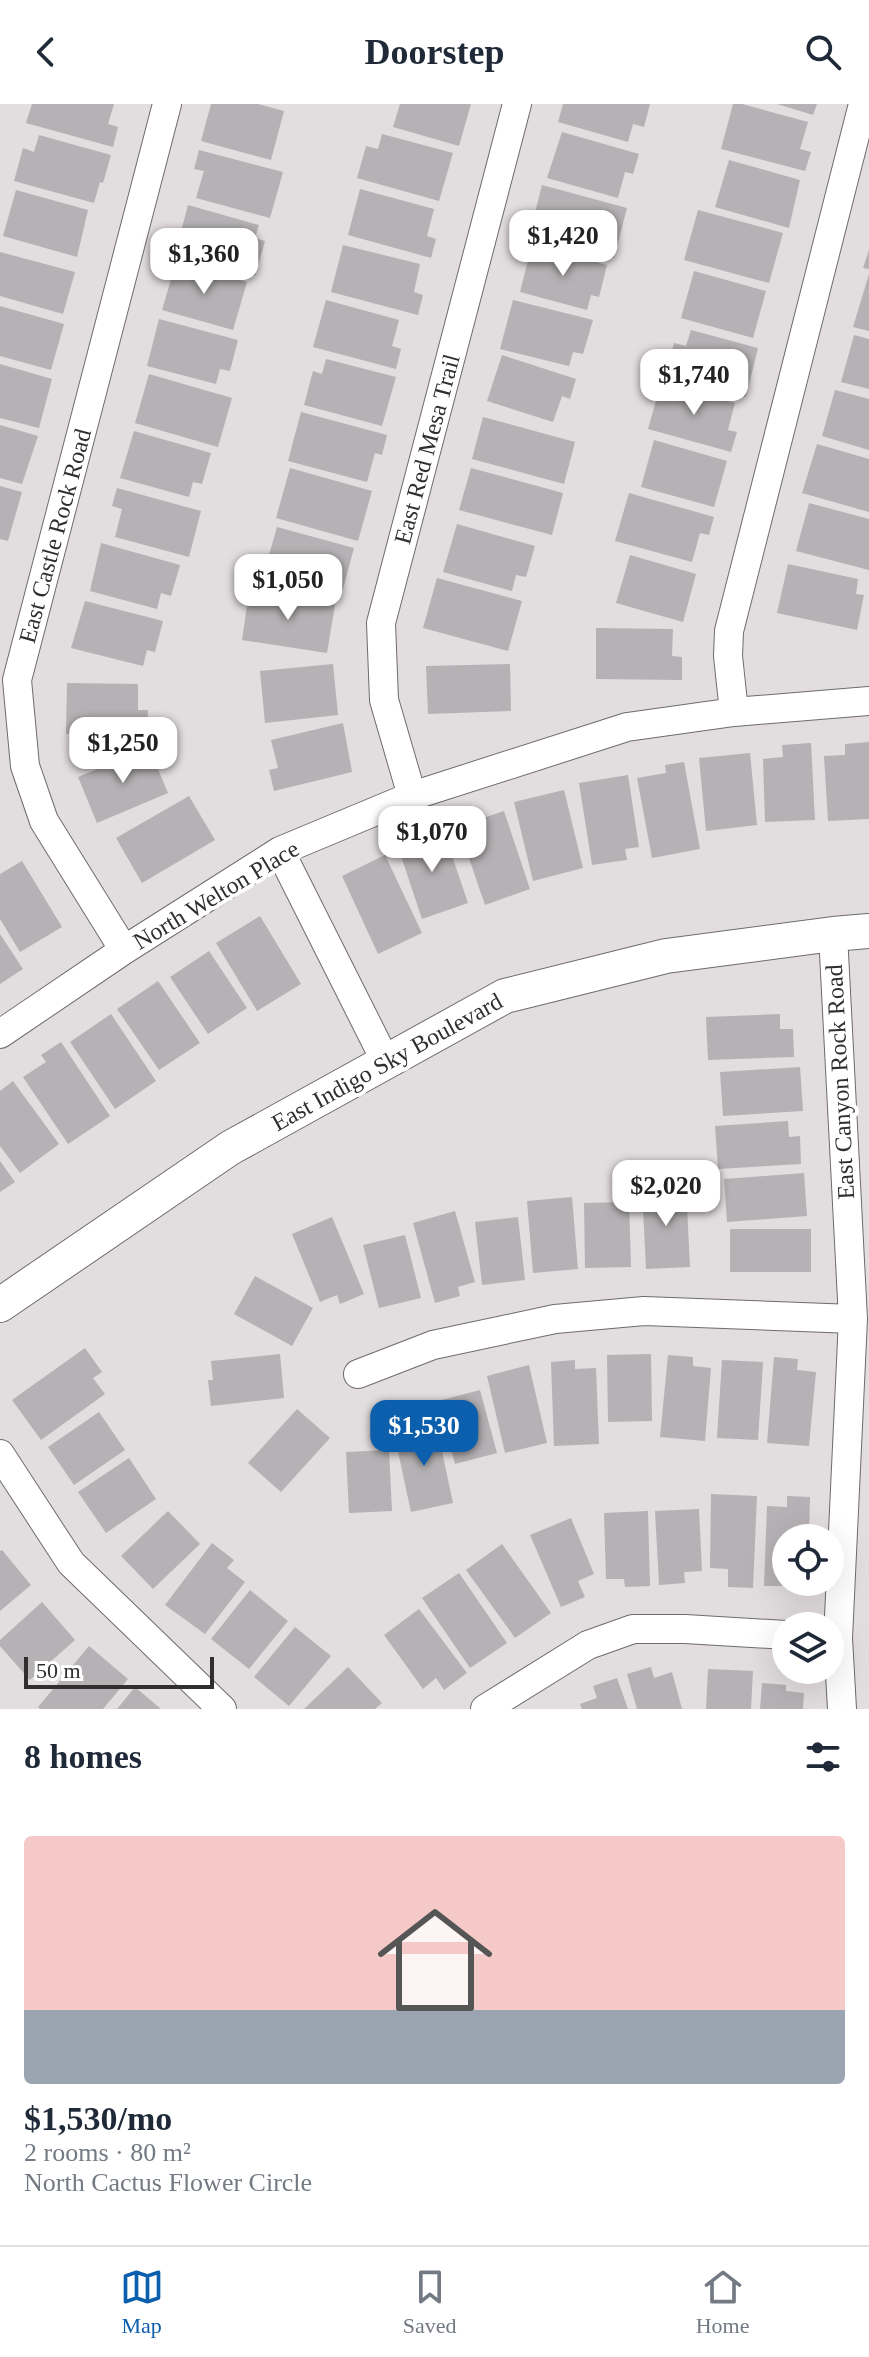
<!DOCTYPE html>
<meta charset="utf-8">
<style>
body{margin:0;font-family:"Times New Roman",serif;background:#f2f2f3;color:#1f2937;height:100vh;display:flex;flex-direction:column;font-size:30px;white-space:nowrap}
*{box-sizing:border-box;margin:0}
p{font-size:26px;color:#747a83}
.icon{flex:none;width:44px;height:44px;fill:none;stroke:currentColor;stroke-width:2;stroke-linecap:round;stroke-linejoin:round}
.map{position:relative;height:1605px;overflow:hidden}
.panel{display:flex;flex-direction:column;background:#fff;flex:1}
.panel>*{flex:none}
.controls{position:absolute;left:772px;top:1420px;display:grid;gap:16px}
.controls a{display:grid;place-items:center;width:72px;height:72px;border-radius:50%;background:#fff;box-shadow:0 8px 32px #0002;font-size:40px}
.scale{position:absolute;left:24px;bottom:20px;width:190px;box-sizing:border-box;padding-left:8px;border:4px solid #302e2f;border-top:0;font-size:22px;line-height:28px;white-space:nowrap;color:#302e2f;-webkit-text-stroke:6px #fff;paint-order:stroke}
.price{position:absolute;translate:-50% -68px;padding:0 18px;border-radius:16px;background:#fff;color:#222;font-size:26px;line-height:52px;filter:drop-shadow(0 2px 4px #0008)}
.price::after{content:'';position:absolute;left:50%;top:48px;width:24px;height:18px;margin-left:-12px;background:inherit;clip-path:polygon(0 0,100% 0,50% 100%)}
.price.selected{background:#0c5fad;color:#fff}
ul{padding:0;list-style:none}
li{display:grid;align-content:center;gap:16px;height:424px;padding:0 24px}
li span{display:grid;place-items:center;height:248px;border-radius:8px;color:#555}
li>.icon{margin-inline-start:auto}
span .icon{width:144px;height:144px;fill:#fffc;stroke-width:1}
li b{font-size:34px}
h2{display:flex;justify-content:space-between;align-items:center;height:96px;padding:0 24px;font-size:34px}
header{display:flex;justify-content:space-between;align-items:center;height:104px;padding:0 24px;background:#fff;font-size:36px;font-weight:800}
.menu{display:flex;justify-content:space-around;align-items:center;height:112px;border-top:2px solid #e0e1e3;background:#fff;font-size:22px;color:#747a83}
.menu a{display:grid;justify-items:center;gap:4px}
.menu .selected{color:#0c5fad}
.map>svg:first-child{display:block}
.building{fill:#b5b1b4}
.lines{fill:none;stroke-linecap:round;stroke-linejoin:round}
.minor-casing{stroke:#6f6b6c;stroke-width:30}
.tertiary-casing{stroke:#6f6b6c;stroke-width:36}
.minor{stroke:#fff;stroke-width:28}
.tertiary{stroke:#fff;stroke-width:34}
.labels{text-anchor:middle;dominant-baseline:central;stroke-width:8;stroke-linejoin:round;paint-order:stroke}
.street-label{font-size:24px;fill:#302e2f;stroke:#fff}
</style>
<header><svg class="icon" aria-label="back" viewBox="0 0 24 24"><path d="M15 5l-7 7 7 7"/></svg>Doorstep<svg class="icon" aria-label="search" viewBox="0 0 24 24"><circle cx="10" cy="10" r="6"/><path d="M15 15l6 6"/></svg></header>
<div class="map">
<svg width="869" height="1605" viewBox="0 0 869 1605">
<rect width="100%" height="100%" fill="#e2dddf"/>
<!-- building -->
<path class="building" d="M32 0H114L108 20 118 23 113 43 26 19Z
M211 0H258L284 7 271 56 201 37Z
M400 0H471L459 42 393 23Z
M563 0H650L644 23 633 20 628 38 558 18Z
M733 0H742L808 18 800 45 811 48 805 67 721 45Z
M777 0H817L813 11Z
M562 28 639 50 633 70 625 68 618 94 547 74Z
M382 30 453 49 439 97 357 74 366 42 378 45Z
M39 31 111 51 103 79 100 78 94 99 14 77 23 44 34 48Z
M199 46 283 68 270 114 196 94 204 67 194 65Z
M729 56 800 76 789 124 715 103Z
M542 81 627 104 614 154 529 132Z
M360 85 434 105 427 132 436 135 431 154 348 131Z
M16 86 88 106 77 153 3 132Z
M188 101 259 121 255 134 265 137 255 172 175 150Z
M698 106 783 129 769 179 684 156Z
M343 141 420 160 414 188 423 191 418 211 331 188Z
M532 141 607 161 599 193 591 191 587 206 520 188Z
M869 146V165L863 164Z
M0 148 75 168 63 210 0 192Z
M176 158 247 178 233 226 162 206Z
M694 167 766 187 753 234 681 214Z
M869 170V227L853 223Z
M326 196 399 216 392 242 401 245 396 265 313 243Z
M513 196 593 216 583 250 573 248 569 262 500 245Z
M0 202 64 220 51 266 0 252Z
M159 215 238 236 230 267 220 265 216 280 147 262Z
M691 226 758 244 746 293 666 270 674 239 686 242Z
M854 231 869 235V285L841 278Z
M502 251 576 275 570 295 562 292 553 318 487 297Z
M326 255 396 273 382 322 304 301 313 267 322 270Z
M0 260 52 275 39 324 0 314Z
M149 270 232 294 218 343 135 319Z
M661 279 735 299 728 326 737 328 731 348 648 325Z
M835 286 869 295V346L822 332Z
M301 308 387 331 382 351 375 349 367 378 288 357Z
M483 313 575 338 564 380 472 355Z
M0 321 38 332 22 380 0 374Z
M134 327 211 349 202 380 193 378 189 393 120 374Z
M654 336 727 357 714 403 641 383Z
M817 340 869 355V408L802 389Z
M290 364 372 387 358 437 276 414Z
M471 364 563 389 552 431 459 406Z
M0 382 22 388 8 437 0 435Z
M117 384 201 407 189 453 115 433 122 405 112 402Z
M629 389 714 413 709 431 700 429 692 458 615 437Z
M809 399 869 415V466L796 447Z
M457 420 535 442 526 473 516 471 512 487 443 468Z
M277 423 354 444 341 492 263 472Z
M101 439 180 461 171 492 161 489 157 505 90 487Z
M630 451 696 470 683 518 616 499Z
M788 460 858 475 856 490 864 491 857 526 777 509Z
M437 474 522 497 508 547 423 524Z
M249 487 335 501 327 549 242 536Z
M85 497 163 517 155 548 147 546 143 562 71 544Z
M596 524 673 525 672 552 682 553V576L596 575Z
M333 560 338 611 265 619 260 567Z
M510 560 511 607 428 610 426 562Z
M67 579 138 580V606H148L147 630H66Z
M343 619 352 668 274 687 269 666 278 664 271 636Z
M869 638V715L828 717 824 652 845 651V640Z
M811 639 815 716 765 718 763 655 783 653 782 641Z
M149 644 168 689 97 719 78 673Z
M750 649 757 721 706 727 699 654Z
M684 658 700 745 652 754 637 674 666 669 665 661Z
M628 671 639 743 625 745 627 756 592 761 579 679Z
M564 686 583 764 533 777 514 698Z
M189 692 215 736 142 779 116 734Z
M504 707 530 785 485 801 457 719 473 713 474 717Z
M443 725 468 799 422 815 397 740Z
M385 751 422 829 378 850 342 772Z
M22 757 62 823 20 848 0 815V770Z
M260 812 301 880 257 907 216 839Z
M0 830 23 865 0 880Z
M209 847 247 904 208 930 170 873Z
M158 877 200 939 159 966 117 905Z
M111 910 156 977 115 1005 70 938Z
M780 910V925H793L794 953 708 956 706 913Z
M61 938 110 1012 68 1040 23 973 46 958 41 951Z
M800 963 803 1007 723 1012 720 968Z
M13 977 59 1040 20 1069 0 1042V987Z
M788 1017 789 1033 800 1032 801 1060 718 1065 715 1022Z
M0 1057 15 1078 0 1088Z
M804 1069 807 1112 727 1118 724 1075Z
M686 1082 690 1163 646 1165 642 1084Z
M572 1093 578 1165 533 1169 527 1097Z
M629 1098 631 1163 585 1164 584 1099Z
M455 1107 475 1178 458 1183 460 1192 435 1199 413 1119Z
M332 1113 364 1190 340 1200 337 1191 320 1198 292 1130Z
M518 1113 525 1176 482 1181 475 1118Z
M730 1125H811V1168H730Z
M405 1131 421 1194 379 1204 363 1141Z
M255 1172 313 1204 292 1242 234 1210Z
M85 1244 102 1268 93 1274 105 1290 41 1336 12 1296Z
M280 1250 284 1294 211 1302 208 1276H213L211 1257Z
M651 1250 652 1317 608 1318 607 1251Z
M668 1251 693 1253V1262L711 1264 705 1337 660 1333Z
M774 1253 798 1255 797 1266 816 1268 809 1342 767 1339Z
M575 1256V1265L596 1264 599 1340 554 1342 551 1258Z
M722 1256 763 1258 758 1336 717 1334Z
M529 1261 547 1339 505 1349 487 1272Z
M480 1286 497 1349 455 1360 438 1297Z
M297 1305 330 1334 281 1388 248 1359Z
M99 1308 125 1346 74 1381 48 1343Z
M436 1319 453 1399 411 1408 394 1329Z
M389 1346 392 1407 349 1409 346 1348Z
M129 1354 156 1395 106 1429 78 1388Z
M711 1390 757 1392 753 1484 728 1483V1465L710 1464Z
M787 1392 810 1393 809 1434H786V1478H790V1482H764L767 1402 787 1403Z
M699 1405 702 1467 684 1468 685 1479 659 1481 655 1407Z
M168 1407 200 1440 153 1485 121 1452Z
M648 1407 650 1482 625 1483 624 1475H606L604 1409Z
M571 1414 594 1470 578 1477 585 1493 561 1503 530 1431Z
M212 1439 234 1456 227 1464 245 1478 205 1530 165 1501Z
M502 1440 551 1509 515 1534 466 1466Z
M2 1446 31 1481 0 1507V1447Z
M459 1469 507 1539 470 1564 422 1494Z
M250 1486 288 1517 249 1565 211 1535Z
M42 1498 75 1536 30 1576 0 1542V1536Z
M419 1505 467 1569 444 1586 436 1574 423 1585 384 1531Z
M295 1523 331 1552 289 1602 254 1573Z
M89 1542 128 1575 103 1605H40L38 1603Z
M348 1563 382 1599 375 1605H304Z
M651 1563 654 1574 672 1568 682 1605H637L627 1570Z
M708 1565 753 1567 751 1605H706Z
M617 1574 628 1605H582L580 1600 597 1594 593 1582Z
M762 1579 786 1581V1587L804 1589 803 1605H760Z
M135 1583 161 1605H117Z"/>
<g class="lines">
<defs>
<path id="minor" d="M734 608 728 552 729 527 863 0
M412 692 384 596 381 519 517 0
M280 747 386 958
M833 830 853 1215 838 1534 842 1605
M124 846 44 717 25 662 17 576 167 0
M0 930 124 846 280 747 412 692 627 623 734 608 869 597
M358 1270 433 1241 555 1215 644 1207 853 1215
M0 1350 71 1459 222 1605
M485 1605 588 1541 633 1525H685L786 1531"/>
<path id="tertiary" d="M0 1201 230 1044 505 892 666 852 833 830 869 827"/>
</defs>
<!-- minor casing -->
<use href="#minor" class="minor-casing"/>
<!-- tertiary casing -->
<use href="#tertiary" class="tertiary-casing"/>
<!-- minor -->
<use href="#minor" class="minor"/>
<!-- tertiary -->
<use href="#tertiary" class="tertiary"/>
</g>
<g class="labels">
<!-- street labels -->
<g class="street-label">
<text transform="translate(427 345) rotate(-75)">East Red Mesa Trail</text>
<text transform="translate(55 432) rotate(-75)">East Castle Rock Road</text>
<text transform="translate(216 791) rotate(-31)">North Welton Place</text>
<text transform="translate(387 958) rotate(-29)">East Indigo Sky Boulevard</text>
<text transform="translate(840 978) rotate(-93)">East Canyon Rock Road</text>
</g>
</g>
</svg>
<div class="controls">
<a><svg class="icon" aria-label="locate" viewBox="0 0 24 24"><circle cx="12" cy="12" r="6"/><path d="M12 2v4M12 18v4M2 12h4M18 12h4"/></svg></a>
<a><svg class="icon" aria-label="layers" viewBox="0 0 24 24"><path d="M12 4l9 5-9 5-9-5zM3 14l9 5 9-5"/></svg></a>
</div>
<div class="scale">50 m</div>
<b class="price" style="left:563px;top:174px">$1,420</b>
<b class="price" style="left:204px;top:192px">$1,360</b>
<b class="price" style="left:694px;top:313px">$1,740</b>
<b class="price" style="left:288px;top:518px">$1,050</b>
<b class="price" style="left:123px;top:681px">$1,250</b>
<b class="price" style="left:432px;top:770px">$1,070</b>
<b class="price" style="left:666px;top:1124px">$2,020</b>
<b class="price selected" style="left:424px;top:1364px">$1,530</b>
</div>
<section class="panel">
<h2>8 homes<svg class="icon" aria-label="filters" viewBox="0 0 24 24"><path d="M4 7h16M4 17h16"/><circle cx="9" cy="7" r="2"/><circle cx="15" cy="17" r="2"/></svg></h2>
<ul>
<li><span style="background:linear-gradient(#f6c9c9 70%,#9aa5b1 0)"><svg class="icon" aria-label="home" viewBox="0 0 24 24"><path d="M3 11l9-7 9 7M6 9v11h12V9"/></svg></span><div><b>$1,530/mo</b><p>2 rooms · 80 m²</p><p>North Cactus Flower Circle</p></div></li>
</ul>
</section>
<nav class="menu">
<a class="selected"><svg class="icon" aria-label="map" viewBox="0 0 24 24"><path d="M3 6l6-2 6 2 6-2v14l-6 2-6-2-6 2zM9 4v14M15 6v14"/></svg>Map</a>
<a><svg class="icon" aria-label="saved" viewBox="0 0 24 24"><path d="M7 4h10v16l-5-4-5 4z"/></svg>Saved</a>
<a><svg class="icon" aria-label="home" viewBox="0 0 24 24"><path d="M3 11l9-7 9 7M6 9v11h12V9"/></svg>Home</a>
</nav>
